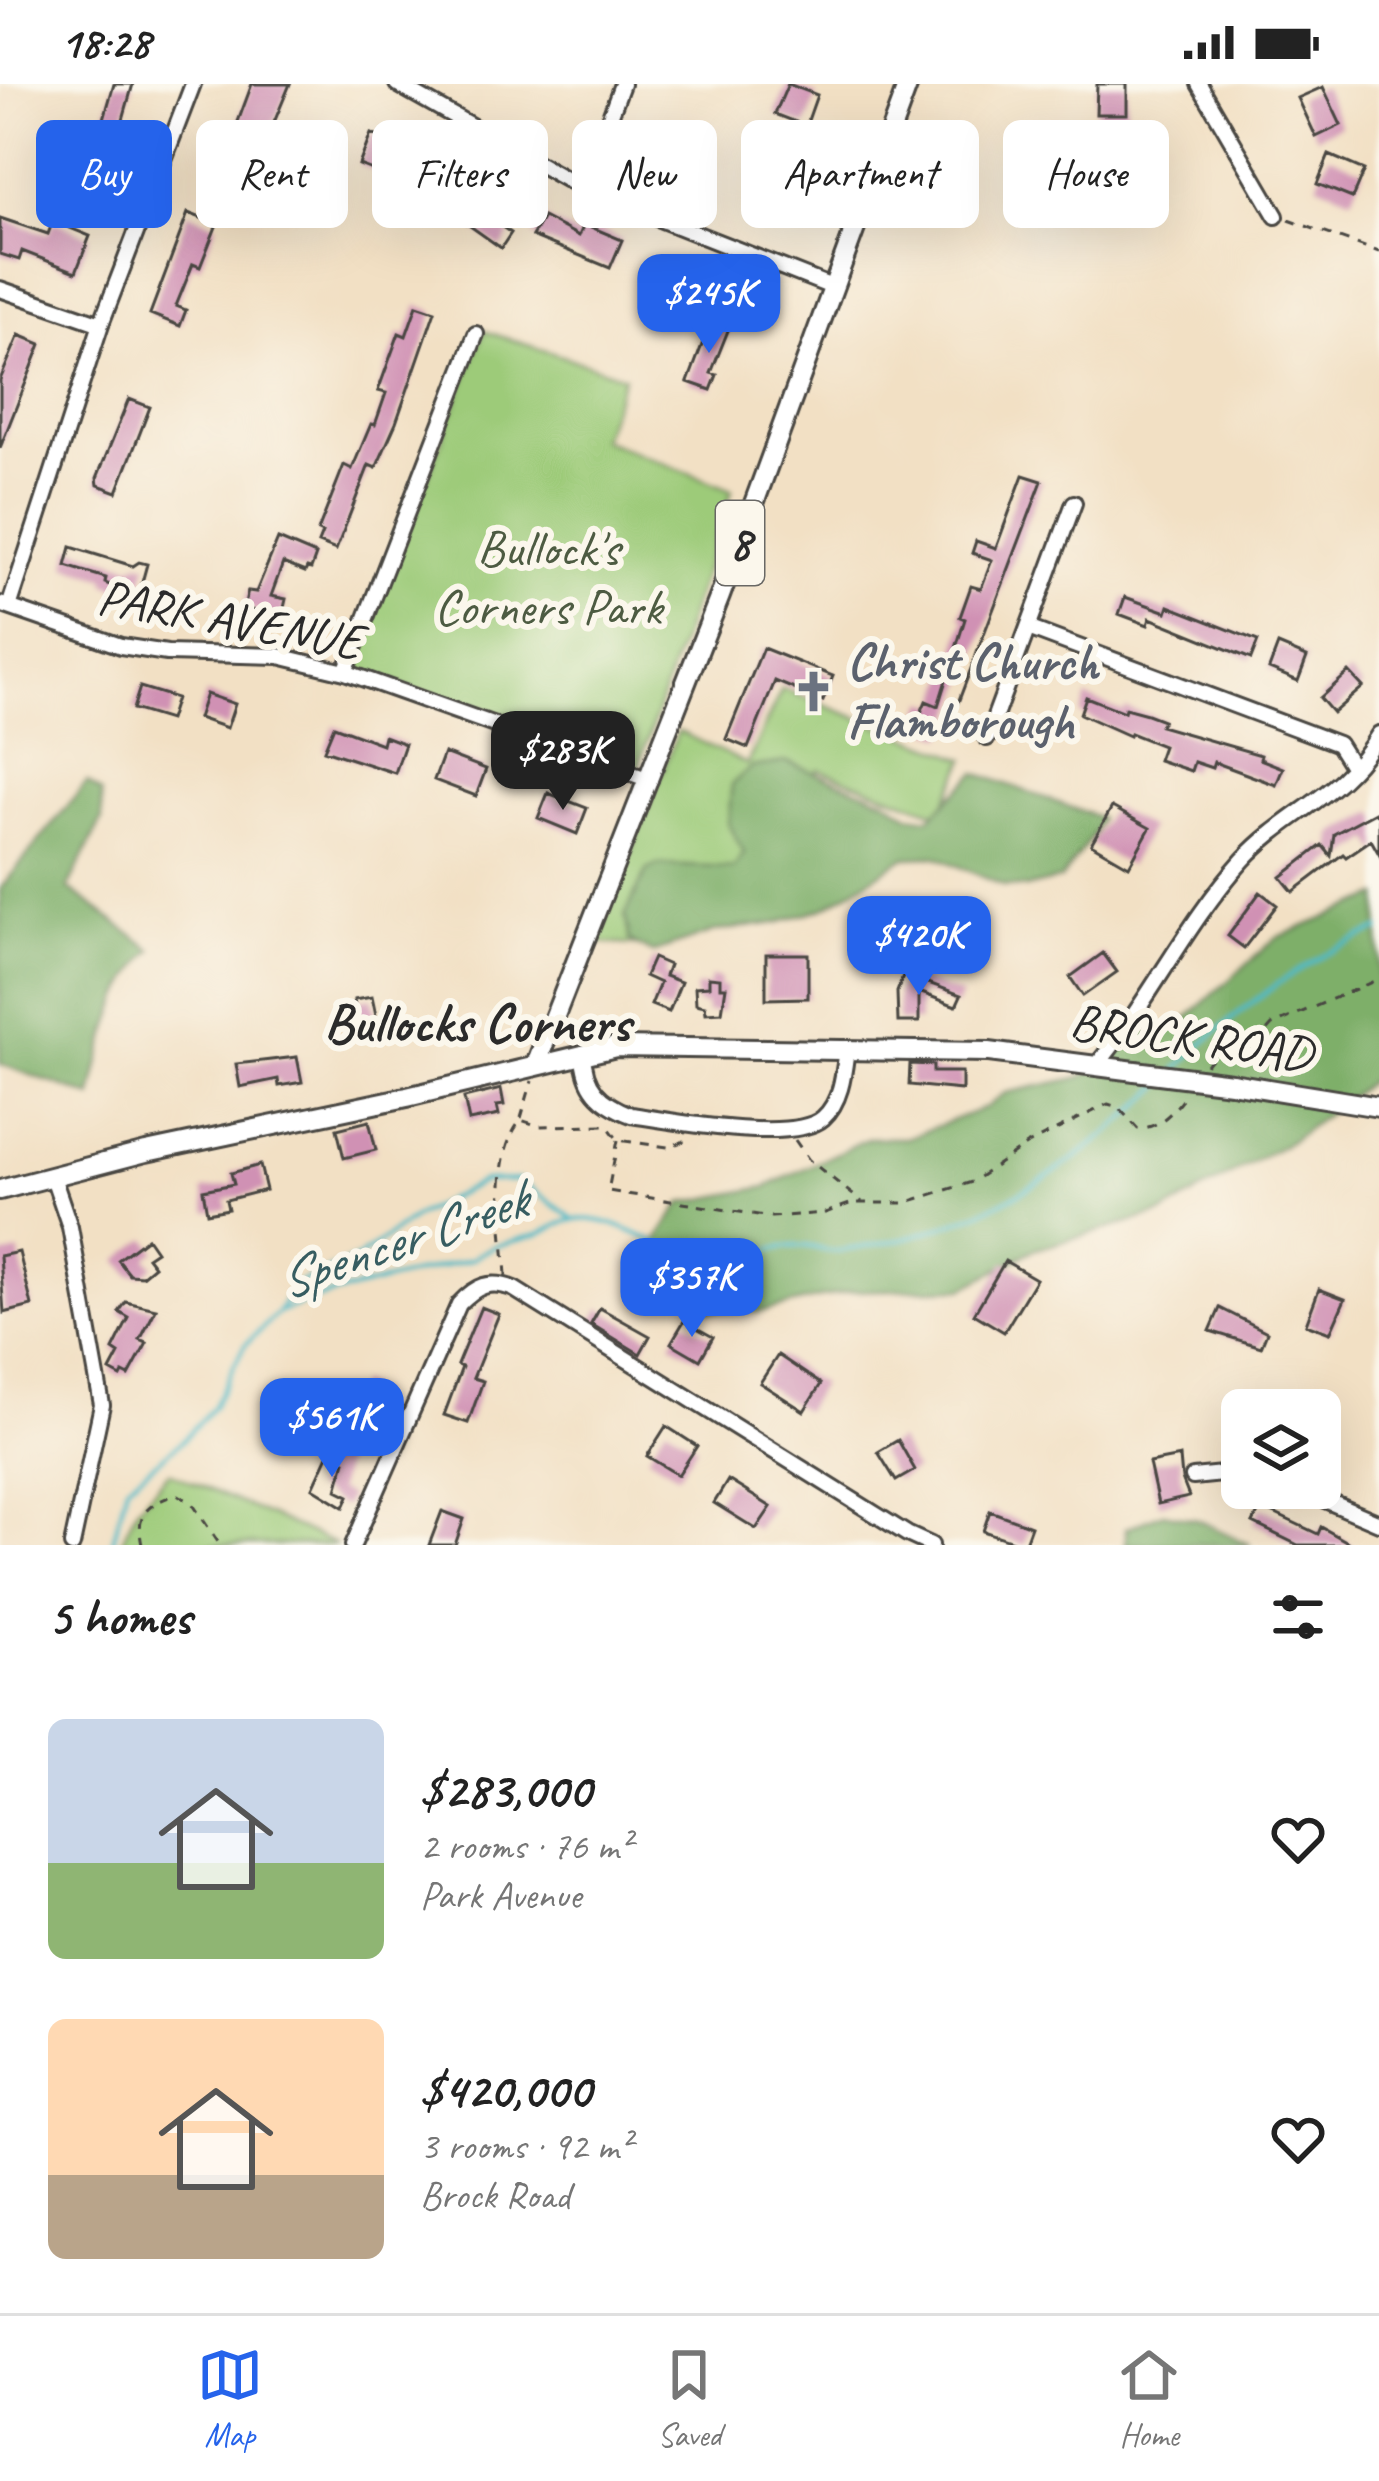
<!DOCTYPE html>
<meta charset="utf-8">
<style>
body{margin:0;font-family:Caveat,sans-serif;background:#f6f6f6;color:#222;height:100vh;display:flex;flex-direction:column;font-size:45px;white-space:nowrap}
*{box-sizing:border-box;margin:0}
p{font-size:39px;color:#767676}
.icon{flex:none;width:66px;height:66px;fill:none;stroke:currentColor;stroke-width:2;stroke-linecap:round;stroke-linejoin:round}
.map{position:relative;height:1461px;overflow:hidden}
.details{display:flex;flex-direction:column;background:#fff;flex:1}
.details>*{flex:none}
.banner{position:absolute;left:36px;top:36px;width:1308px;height:108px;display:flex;gap:24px}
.tools{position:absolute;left:1221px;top:1305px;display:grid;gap:24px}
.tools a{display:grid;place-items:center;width:120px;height:120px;border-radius:18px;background:#fff;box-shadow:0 12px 48px #0002;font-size:60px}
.price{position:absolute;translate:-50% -102px;padding:0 27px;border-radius:24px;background:#2563eb;color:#fff;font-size:39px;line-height:78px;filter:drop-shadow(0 3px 6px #0008)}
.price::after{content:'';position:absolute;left:50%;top:72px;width:36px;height:27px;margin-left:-18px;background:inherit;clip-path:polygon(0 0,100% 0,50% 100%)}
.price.active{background:#222;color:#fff}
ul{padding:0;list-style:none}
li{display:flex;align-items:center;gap:36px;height:300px;padding:0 48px}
li span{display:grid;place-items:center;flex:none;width:336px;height:240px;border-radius:18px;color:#555}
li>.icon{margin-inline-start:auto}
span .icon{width:144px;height:144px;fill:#fffc;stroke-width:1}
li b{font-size:51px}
h2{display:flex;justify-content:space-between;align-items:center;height:144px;padding:0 48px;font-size:51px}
.pill{padding:0 42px;border-radius:18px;background:#fff;box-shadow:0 12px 48px #0002;font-size:42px;line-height:108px}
.pill.active{background:#2563eb;color:#fff}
.status{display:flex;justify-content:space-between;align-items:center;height:84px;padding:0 60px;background:#fff;direction:ltr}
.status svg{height:33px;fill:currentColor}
.menu{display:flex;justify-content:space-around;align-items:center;height:168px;border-top:3px solid #e0e0e0;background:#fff;font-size:33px;color:#767676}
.menu a{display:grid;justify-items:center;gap:6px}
.menu .active{color:#2563eb}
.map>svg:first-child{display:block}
.green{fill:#9dcb79;stroke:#647b52;stroke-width:3}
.forest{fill:#7eaf69;stroke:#546d4a;stroke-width:3}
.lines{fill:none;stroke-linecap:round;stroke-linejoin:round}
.stream{stroke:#4dbac6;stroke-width:4.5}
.building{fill:#d091b4}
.minor-casing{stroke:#494642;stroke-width:20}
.major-casing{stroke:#494642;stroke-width:24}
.path{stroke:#494642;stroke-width:3;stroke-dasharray:9 9;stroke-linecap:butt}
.minor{stroke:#fff;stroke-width:14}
.major{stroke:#fff;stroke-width:18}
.major-bridge-casing{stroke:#494642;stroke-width:24;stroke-linecap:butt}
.major-bridge{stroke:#fff;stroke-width:18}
.labels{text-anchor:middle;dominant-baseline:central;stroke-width:12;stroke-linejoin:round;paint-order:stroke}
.shield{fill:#fbf7ec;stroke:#696865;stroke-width:3}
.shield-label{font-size:48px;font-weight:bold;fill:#2b2b2b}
.park-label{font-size:51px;fill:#4d5b42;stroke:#fbf7ec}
.street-label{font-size:51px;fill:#2b2b2b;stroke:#fbf7ec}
.worship-label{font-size:51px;font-weight:bold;fill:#5b616d;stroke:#fbf7ec;text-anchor:start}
.neighbourhood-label{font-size:54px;font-weight:bold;fill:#2b2b2b;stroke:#fbf7ec}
.water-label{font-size:54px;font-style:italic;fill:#375d61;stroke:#fbf7ec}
</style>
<div class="status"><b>18:28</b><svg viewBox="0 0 49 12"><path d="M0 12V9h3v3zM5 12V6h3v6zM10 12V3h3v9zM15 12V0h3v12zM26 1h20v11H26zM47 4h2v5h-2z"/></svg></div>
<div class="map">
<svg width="1379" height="1461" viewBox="0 0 1379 1461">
<rect width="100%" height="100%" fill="#fbf7ec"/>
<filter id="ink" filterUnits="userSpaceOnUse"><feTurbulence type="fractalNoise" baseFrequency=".00833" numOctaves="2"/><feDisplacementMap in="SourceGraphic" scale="24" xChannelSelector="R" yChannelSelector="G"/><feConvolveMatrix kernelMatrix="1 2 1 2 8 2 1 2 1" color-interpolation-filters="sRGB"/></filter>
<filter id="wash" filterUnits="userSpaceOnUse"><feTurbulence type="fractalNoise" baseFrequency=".004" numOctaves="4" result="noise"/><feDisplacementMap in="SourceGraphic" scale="48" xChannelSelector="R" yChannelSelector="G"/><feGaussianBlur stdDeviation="2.7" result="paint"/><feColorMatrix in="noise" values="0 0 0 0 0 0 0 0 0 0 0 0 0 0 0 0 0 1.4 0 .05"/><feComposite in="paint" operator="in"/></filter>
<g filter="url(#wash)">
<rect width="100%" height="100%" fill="#f2e0c4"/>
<!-- green -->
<path class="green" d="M484 247 624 292 601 355 732 406 637 687 353 585Z
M782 605 966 675 940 730 818 685 743 839 655 862 597 859 678 647 747 680Z
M169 1388 335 1460V1461H120L136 1425Z"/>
<!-- forest -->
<path class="forest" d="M787 678 887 716 909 731 929 734 976 689 1100 734 1093 751 1061 795 1026 804 1004 802 935 772 905 773 824 824 777 839 716 847 652 869 630 857 625 832 647 786 659 781 734 784 744 769 728 740 732 700 751 683Z
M87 698 101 709 102 736 68 804 153 866C117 900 102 965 92 1013L0 980V805Z
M1379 812V990L1292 1056 1161 1130 1033 1166 964 1204 851 1207 759 1228 709 1226 676 1208 661 1180 656 1158 682 1119 766 1103 869 1054H907L987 1023 1005 1009 1078 994 1105 982 1122 958 1187 934 1276 854Z
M1163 1429 1198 1436 1251 1461H1126V1444Z"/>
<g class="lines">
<!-- stream -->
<path class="stream" d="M1177 985C1234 928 1302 875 1379 846
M278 1229 294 1201 358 1174 414 1133 483 1097 519 1096 575 1136
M112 1461 127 1401 180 1359 214 1322 244 1262 278 1229 319 1214 472 1175C496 1158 512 1159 539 1150 550 1146 561 1138 573 1136 618 1129 661 1170 703 1175 738 1179 769 1161 803 1162 815 1162 826 1169 839 1167 970 1150 1072 1090 1165 998"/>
</g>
<g id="blocks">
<!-- building -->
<path class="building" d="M114 0H133L111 78 93 73Z
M252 0H290L245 108 216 97Z
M788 0 817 11 806 42 775 30Z
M1097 0H1127V30H1096Z
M1323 3 1341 41 1316 53 1298 14Z
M371 50 407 64 395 95 359 81Z
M1329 71 1364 86 1352 114 1317 100Z
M420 79 459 105 455 111 511 149 501 164 456 132 459 127 410 94Z
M188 129 217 140 200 183 193 180 176 222 186 226 180 242 150 230Z
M543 133 579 152 584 140 622 156 610 184 532 152Z
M0 134 48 150 53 137 90 152 76 188 22 167 19 176 0 170Z
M705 190 726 199 714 229 690 219Z
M417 221 435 227 396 339 376 384 369 381 336 466 318 459 322 449 318 447 344 381 352 385 371 340 375 341 386 309 378 307 399 249 406 252Z
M711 237 729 244 711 289 717 291 711 306 688 298Z
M19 251 41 260 0 364V296Z
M129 315 150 323 117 408 98 401 97 394Z
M1023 391 1042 397 945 653 928 646 932 638 920 631 926 617 938 622 965 535 960 533 971 502 981 505 992 476 972 469 976 457 996 464Z
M278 455 316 471 311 485 307 484 305 488 283 479 271 512 286 515 282 533 244 524 248 507 256 508Z
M71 463 133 482 139 478 147 480 138 513 105 499 106 494 66 482Z
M1125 513 1167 528 1169 522 1258 557 1251 575 1150 534 1148 541 1119 530Z
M1278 561 1307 573 1298 597 1269 585Z
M763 564 833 592 823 617 775 597 748 664 726 655Z
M1349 588 1363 603 1333 629 1320 614Z
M140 603 176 614 169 636 133 625Z
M206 610 235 620 227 644 198 634Z
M1086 613 1124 628 1125 624 1147 630 1163 636 1160 642 1261 671 1260 675 1283 684 1276 701 1214 678 1212 684 1194 678 1191 687 1158 676 1163 662 1130 649 1129 652 1080 630Z
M334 642 382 660 384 652 405 660 395 689 324 666Z
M444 669 486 685 476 712 434 696Z
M548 709 587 724 577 750 538 734Z
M1112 723 1150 744 1129 782 1091 760Z
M1375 728 1379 734V770L1371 756 1346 773 1343 770 1293 808 1281 793 1322 761 1331 772 1334 750Z
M1260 808 1277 821 1244 864 1228 852Z
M1103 869 1117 888 1083 912 1070 893Z
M766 870H808V914L766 915Z
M653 874 669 881 665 892 681 898 669 928 651 921 660 899 645 892Z
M904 890 961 911 956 922 919 908V938H898L897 908Z
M709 893 720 894V903H726L722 928 706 929 705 922 696 920 695 903 709 902Z
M372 913 379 946 349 952 344 931 356 929 354 916Z
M297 973 302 998 279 1002 278 995 240 1003 236 980Z
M910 980 933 981V988H962V1006L909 1001Z
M501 1005 504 1021 497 1022 499 1031 469 1037 464 1014Z
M369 1037 376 1066 344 1074 337 1045Z
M260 1081 266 1106 226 1116 228 1125 207 1129 203 1106 234 1100 231 1089Z
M147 1154 156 1167 147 1173 154 1182 142 1192 130 1191 118 1176Z
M19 1168 32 1222 4 1229 0 1172Z
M1005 1177 1036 1195 1004 1248 974 1230Z
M1319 1205 1345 1215 1330 1249 1306 1240Z
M126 1218 156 1225 140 1256 147 1259 129 1292 123 1289 121 1293 110 1287 119 1270 113 1266 129 1234 119 1228Z
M481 1223 499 1230 473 1294 483 1297 468 1339 444 1331 462 1283 457 1281Z
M600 1224 650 1252 640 1270 591 1240Z
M1220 1224 1267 1248 1261 1263 1210 1247Z
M684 1237 713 1253 700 1276 671 1259Z
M778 1271 821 1300 804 1327 760 1299Z
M359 1299 379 1309 364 1343 343 1334Z
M666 1342 697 1362 678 1391 647 1372Z
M898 1356 915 1386 896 1397 878 1368Z
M329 1369 345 1377 337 1406 349 1412 344 1423 313 1404Z
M1180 1373 1182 1395 1189 1413 1158 1420 1149 1379Z
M728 1396 771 1423 756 1445 714 1419Z
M1261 1423 1318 1450 1321 1443 1353 1461H1298L1253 1439Z
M442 1427 464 1435 455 1461H429Z
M990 1427 1031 1442 1024 1461 983 1447Z"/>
</g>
</g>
<g filter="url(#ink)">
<use href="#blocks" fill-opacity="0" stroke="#494642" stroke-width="3"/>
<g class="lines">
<defs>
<path id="minor" d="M397 0 583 105 832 203
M1199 0 1276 132
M583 105 622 0
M0 205 101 240
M0 520 121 562 167 569 279 572 345 588 650 696
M9 523 101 240 193 0
M1028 544 1338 660 1353 684
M345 588 476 250
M987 654 1074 419
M583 969C584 1003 600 1019 631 1031 670 1037 794 1060 823 1034 842 1017 844 987 847 964
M1096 982C1150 917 1186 839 1243 776 1288 727 1342 713 1379 650
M53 1093 70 1143 102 1321 72 1461
M1193 1393 1242 1388
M1297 1404 1379 1439
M353 1461 459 1220C476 1202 490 1195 514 1205L907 1450 931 1461"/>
<path id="major" d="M536 980 720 512 908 0
M1231 999 1379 1023
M0 1106 146 1068 407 1013 616 963 989 968 1135 987"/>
</defs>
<!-- minor casing -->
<use href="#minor" class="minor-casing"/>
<!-- major casing -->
<use href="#major" class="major-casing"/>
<!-- path -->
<path class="path" d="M1289 136 1379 168
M1206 981 1210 976 1257 958 1272 941 1379 895
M521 1034 532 997
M618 1056 608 1107 771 1133 825 1129 852 1119H904L972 1098 1026 1061 1108 1020 1118 1023 1138 1045C1161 1043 1174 1027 1187 1009
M795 1056 809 1076 862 1118
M506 1191C503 1146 490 1073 521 1036L539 1042 607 1041 618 1056 668 1063 690 1055
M142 1461C135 1429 148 1420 177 1410L192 1419 220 1461"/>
<!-- minor -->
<use href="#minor" class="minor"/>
<!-- major -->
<use href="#major" class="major"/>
<defs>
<path id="major-bridge" d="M1135 987 1231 999"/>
</defs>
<!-- major-bridge casing -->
<use href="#major-bridge" class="major-bridge-casing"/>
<!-- major-bridge -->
<use href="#major-bridge" class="major-bridge"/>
</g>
</g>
<!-- icons -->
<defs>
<symbol id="church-bare" viewBox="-9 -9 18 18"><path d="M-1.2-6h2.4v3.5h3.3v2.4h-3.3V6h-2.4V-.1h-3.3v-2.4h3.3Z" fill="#6b7280" stroke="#fbf7ec" stroke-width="2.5" paint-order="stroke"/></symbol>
</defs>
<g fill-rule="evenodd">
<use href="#church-bare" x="784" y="578" width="59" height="59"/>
</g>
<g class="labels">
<!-- shield labels -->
<rect class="shield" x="716" y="417" width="48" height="84" rx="9"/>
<g class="shield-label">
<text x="740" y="459">8</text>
</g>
<!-- park labels -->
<g class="park-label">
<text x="548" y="464">Bullock's<tspan x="548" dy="59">Corners Park</tspan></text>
</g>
<!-- street labels -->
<g class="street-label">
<text transform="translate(230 535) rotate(10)">PARK AVENUE</text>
<text transform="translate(1191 953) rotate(8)">BROCK ROAD</text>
</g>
<!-- worship labels -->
<g class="worship-label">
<text x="847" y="578">Christ Church<tspan x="847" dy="59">Flamborough</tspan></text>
</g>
<!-- neighbourhood labels -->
<g class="neighbourhood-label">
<text x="477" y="939">Bullocks Corners</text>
</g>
<!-- water labels -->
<g class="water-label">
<text transform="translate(402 1156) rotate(-19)">Spencer Creek</text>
</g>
</g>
</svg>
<div class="tools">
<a><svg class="icon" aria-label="layers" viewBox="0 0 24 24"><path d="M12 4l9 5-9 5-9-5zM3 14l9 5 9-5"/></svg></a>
</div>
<b class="price" style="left:709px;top:272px">$245K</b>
<b class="price active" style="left:563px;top:729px">$283K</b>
<b class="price" style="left:919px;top:914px">$420K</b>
<b class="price" style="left:692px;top:1256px">$357K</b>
<b class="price" style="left:332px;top:1396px">$561K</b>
<div class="banner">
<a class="pill active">Buy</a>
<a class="pill">Rent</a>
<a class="pill">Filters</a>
<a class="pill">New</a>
<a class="pill">Apartment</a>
<a class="pill">House</a>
</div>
</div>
<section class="details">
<h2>5 homes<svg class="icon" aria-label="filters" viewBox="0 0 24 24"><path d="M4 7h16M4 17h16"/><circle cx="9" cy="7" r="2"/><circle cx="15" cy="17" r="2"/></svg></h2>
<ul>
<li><span style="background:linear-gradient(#c9d6e8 60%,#8fb573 0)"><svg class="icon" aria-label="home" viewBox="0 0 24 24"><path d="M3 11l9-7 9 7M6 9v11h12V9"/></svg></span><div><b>$283,000</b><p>2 rooms · 76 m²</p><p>Park Avenue</p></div><svg class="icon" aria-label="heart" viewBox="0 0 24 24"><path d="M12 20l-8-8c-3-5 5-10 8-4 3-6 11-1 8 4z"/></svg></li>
<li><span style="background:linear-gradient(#ffd9b3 65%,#b9a48a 0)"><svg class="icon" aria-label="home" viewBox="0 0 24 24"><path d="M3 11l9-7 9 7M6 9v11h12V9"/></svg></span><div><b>$420,000</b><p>3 rooms · 92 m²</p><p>Brock Road</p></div><svg class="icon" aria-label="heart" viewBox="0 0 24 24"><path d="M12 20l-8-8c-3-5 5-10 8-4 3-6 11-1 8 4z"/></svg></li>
</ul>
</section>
<nav class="menu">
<a class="active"><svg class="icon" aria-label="map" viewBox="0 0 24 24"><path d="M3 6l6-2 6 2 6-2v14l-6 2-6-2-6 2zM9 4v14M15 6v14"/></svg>Map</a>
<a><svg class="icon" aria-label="saved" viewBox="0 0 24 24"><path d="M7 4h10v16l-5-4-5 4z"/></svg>Saved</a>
<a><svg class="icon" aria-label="home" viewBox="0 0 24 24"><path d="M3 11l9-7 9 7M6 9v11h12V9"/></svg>Home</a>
</nav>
